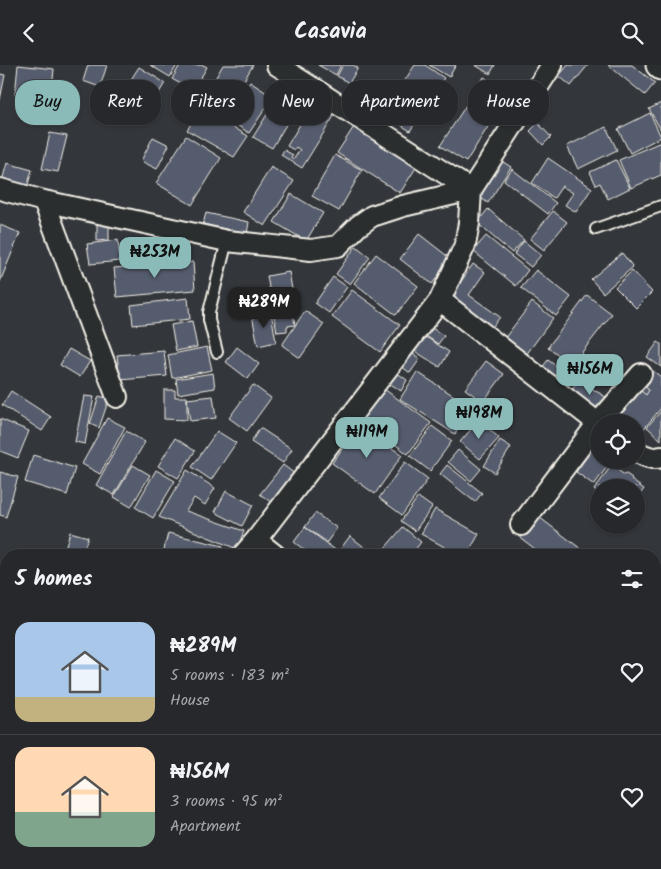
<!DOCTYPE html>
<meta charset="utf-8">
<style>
body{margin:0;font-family:Kalam,sans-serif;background:#2e3034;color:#f1f3f6;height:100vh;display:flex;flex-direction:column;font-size:19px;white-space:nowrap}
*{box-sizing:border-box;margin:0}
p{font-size:16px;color:#a4a6a9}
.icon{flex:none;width:28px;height:28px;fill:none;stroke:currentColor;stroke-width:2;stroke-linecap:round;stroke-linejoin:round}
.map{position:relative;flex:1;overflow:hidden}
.sheet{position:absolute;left:0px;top:484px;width:661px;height:321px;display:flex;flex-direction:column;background:#26282c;border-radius:20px 20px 0 0;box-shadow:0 1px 4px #0004,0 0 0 1px #424448}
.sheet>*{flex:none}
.hud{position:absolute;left:15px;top:15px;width:631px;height:45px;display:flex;gap:10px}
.tools{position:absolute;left:590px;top:349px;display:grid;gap:10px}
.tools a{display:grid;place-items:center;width:55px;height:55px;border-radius:50%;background:#26282c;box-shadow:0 1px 4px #0004,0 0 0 1px #424448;font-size:25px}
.price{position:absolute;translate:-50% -42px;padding:0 11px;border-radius:10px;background:#8bbbb9;color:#111;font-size:16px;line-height:32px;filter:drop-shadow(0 1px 2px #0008)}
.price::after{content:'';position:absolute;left:50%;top:30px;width:15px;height:11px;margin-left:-8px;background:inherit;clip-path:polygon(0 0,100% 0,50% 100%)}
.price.selected{background:#222;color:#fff}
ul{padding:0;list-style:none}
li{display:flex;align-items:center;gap:15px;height:125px;padding:0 15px}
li+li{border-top:1px solid #424448}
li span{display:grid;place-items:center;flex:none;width:140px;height:100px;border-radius:15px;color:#555}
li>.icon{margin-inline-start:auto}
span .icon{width:60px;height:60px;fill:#fffc;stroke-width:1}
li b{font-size:21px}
h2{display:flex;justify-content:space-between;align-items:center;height:60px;padding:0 15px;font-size:21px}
.pill{padding:0 18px;border-radius:20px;background:#26282c;box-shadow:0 1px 4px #0004,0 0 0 1px #424448;font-size:18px;line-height:45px}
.pill.selected{background:#8bbbb9;color:#111}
header{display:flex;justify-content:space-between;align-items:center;height:65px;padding:0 15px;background:#26282c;font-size:22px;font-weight:600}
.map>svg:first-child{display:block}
.building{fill:#555c6d;stroke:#f4f1e8}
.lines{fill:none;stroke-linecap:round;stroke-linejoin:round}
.service-casing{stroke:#f4f1e8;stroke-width:14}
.minor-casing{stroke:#f4f1e8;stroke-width:24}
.tertiary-casing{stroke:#f4f1e8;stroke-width:29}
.service{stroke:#2a2d2e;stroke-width:10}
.minor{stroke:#2a2d2e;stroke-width:20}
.tertiary{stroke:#2a2d2e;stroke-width:25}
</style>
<header><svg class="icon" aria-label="back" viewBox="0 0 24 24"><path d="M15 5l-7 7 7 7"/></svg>Casavia<svg class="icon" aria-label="search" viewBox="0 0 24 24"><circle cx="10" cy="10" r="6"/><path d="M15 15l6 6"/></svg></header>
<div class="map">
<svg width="661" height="804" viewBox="0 0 661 804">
<rect width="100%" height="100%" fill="#33363b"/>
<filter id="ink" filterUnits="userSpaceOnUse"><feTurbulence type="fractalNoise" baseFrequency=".02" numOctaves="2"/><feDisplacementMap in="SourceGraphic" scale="10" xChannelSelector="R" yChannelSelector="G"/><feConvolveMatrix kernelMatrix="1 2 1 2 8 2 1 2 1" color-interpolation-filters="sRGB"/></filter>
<g filter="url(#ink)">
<!-- building -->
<path class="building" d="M18 0 54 4 51 34 15 30Z
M88 0H107L100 22 83 16Z
M150 0H177L170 12Z
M180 0H203L207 2 193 26 172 14Z
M223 0H253L223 51 201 38Z
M318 0H341L336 10Z
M343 0H353L358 3 349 18 337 11Z
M415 0H425L444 13 410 66 383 48Z
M429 0H456L449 12Z
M475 0H495L490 9Z
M568 0H588L571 21 559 11Z
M608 0H632L655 18 645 30Z
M139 2 165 18 146 49 119 33Z
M0 9 5 10 0 35Z
M484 12 509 28 466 97 440 81Z
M250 17 273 32 249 68 226 53Z
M281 27 299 38 272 83 253 72Z
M55 36 66 39 62 57 50 55Z
M313 38 334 51 302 103 281 90 284 85 293 90 291 93 293 95 300 85 296 82 294 85 287 81Z
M661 38V65L649 44Z
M201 43 248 71 234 92 187 65Z
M650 48 661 72 630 88 618 64Z
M538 58 551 72 543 80 530 66Z
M355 60 417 101 400 128 337 88Z
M606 62 617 85 578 104 567 81Z
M50 68 67 71 58 107 42 104Z
M186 71 221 93 192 140 156 118Z
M153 72 169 80 157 104 141 96Z
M661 77V110L631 123 619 95Z
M335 90 362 105 339 146 312 131Z
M497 93 511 102 488 138 475 129Z
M548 93 592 123 576 147 565 140 573 128 562 121 554 133 532 118Z
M616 95 630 123 608 134 600 118 596 120 590 107Z
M7 98 32 105 27 123 2 116Z
M271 102 294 116 265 161 243 147Z
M512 104 556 138 548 149 504 115Z
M291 129 323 148 306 176 274 157Z
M488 144 524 175 512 188 477 158Z
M553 146 567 157 544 185 530 174Z
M206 148 249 157 247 169 203 159Z
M97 159H109V175L97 176Z
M0 160 20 168 0 217Z
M419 169 451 194 432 219 400 194Z
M486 171 528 205 516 221 473 186Z
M118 175 120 196 90 199 87 179Z
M524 176 541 190 531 202 514 189Z
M356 181 370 192 350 219 336 209Z
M622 188 633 202 603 228 591 214Z
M376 189 418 221 396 250 354 218Z
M193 197 195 225 117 232 114 203Z
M473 199 485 207 469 230 500 252 491 264 449 234Z
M536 205 571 232 556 251 521 223Z
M632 206 652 227 636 243 615 222Z
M289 207 296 247 293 248 295 260 287 261V266L277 267 267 211Z
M333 212 347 222 329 248 315 238Z
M352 225 400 260 380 287 332 252Z
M587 230 612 249 572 300 548 282Z
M188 233 190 254 133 260 131 240Z
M532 237 553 253 526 290 504 274Z
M305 246 324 259 300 293 282 280Z
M271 247 276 277 258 281 252 250Z
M192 256 197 282 176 286 171 260Z
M429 261 444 271 438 279 423 269Z
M423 270 449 287 440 302 413 285Z
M658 277 661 279V302L647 292Z
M207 282 212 305 172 313 168 290Z
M237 282 259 299 248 314 226 297Z
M69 284 90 296 80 312 60 300Z
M164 286 167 311 120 315 117 290Z
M411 287 420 294 410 308 401 301Z
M548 295 568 310 561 319 541 304Z
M486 296 504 309 483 337 465 324Z
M652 305 661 312V343L637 372 636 358H618L613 353Z
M396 307 407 315 401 326 389 318Z
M417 307 462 336 460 339 466 343 461 350 465 353 455 369 400 334Z
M213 308 215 323 178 329 176 314Z
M578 315 609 334 602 346 571 327Z
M253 320 271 333 247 366 229 353Z
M644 321 649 325 646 330 641 326Z
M384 324 431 358 408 389 362 355Z
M164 325H175V332H187V355L164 354Z
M11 326 51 352 42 366 2 340Z
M84 331 94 332 85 379 75 377Z
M99 331 109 334 99 363 90 359Z
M213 331 216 353 190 356 187 334Z
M661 346V375L647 362Z
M107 353 125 362 100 409 82 399Z
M0 354 29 366 18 393 0 386Z
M479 355 499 373 480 394 460 377Z
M359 360 402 390 375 429 332 398Z
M432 361 452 376 430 406 410 391Z
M260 363 292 384 283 398 251 377Z
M126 366 145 377 114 430 96 420Z
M217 366 236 378 211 415 192 402Z
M175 373 195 386 178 413 158 401Z
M599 374V395H612L594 420 576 407Z
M500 375 511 382 495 408 484 401Z
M458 385 481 404 471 416 448 397Z
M33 390 75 403 67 430 25 417Z
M405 397 428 414 402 450 379 433Z
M133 400 150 410 131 442 114 432Z
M283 400 295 409 272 438 260 429Z
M447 400 482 428 475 437 440 409Z
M611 401 625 410V408L632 413 631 415 644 424 636 435V422H599V429L594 425Z
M156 405 175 416 153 453 135 442Z
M187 405 215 423 205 440 194 433 186 446 244 466 237 484 159 452Z
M0 407 18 412 6 452 0 450Z
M226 426 253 440 242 461 215 447Z
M418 432 432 442 415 466 401 456Z
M435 444 479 469 467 490H459L421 469Z
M315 448 337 463 327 477 305 462Z
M535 449 581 484 577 490H543L518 471Z
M305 462 342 490H311L294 477Z
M403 462 421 477 411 490H379Z
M70 467 88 472 82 490H63Z
M168 468 223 481 221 490 163 489Z
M350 471 368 485 364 490H345L339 486Z
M0 761 6 763V799H20L18 804 0 800Z
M55 799H95L92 804H63Z
M214 799H230L234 804H208Z
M352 799H369L365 804H359Z
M387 799H415L411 804H383Z
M425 799H454L460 804H428L424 800Z
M531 799H546L540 804H536Z
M551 799H569L564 804H547Z
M571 799H583L590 804H567Z
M630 799H642L638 804Z"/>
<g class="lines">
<defs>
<path id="service" d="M596 164 661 141
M217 287 209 255V247L227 176"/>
<path id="minor" d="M277 0 471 125
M0 124 44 136 227 176 311 185 338 181 358 161 372 151 403 141 471 125
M44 136 117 332
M440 235 599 359
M636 386C644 391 652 395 661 392
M521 460 598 358 641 309
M256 475 275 490
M243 490 256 475 440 235 465 180 469 158 471 125 552 0
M0 513 6 518
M0 681 6 644
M296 799 302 804
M166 804 171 799"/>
<path id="tertiary" d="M659 0 661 2"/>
</defs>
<!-- service casing -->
<use href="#service" class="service-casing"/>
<!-- minor casing -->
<use href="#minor" class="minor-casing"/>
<!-- tertiary casing -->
<use href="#tertiary" class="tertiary-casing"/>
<!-- service -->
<use href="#service" class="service"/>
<!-- minor -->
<use href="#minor" class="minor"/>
<!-- tertiary -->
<use href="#tertiary" class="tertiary"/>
</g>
</g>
</svg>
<div class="tools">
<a><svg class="icon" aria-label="locate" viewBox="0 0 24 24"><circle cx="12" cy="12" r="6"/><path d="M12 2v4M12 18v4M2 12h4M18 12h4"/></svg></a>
<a><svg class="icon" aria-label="layers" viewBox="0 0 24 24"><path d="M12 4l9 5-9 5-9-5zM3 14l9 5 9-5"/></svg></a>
</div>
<b class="price" style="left:155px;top:214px">₦253M</b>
<b class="price selected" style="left:264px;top:264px">₦289M</b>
<b class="price" style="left:590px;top:331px">₦156M</b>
<b class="price" style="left:479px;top:375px">₦198M</b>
<b class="price" style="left:367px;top:394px">₦119M</b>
<div class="hud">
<a class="pill selected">Buy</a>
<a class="pill">Rent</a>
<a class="pill">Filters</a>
<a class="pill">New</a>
<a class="pill">Apartment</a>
<a class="pill">House</a>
</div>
<section class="sheet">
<h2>5 homes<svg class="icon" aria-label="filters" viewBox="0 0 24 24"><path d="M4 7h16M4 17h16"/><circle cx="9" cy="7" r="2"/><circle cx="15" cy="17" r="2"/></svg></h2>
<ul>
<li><span style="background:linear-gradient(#a9c7e8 75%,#c2b280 0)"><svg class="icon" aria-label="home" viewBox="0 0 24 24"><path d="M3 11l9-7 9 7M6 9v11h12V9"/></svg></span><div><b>₦289M</b><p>5 rooms · 183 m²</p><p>House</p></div><svg class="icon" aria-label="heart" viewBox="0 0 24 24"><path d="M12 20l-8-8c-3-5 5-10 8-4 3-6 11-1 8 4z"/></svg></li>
<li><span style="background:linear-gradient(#ffd9b3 65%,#7fa58c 0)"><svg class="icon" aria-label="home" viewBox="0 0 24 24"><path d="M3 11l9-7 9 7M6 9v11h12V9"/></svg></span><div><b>₦156M</b><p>3 rooms · 95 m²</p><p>Apartment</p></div><svg class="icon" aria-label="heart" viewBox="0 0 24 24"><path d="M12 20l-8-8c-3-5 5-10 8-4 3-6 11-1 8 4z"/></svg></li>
</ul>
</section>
</div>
